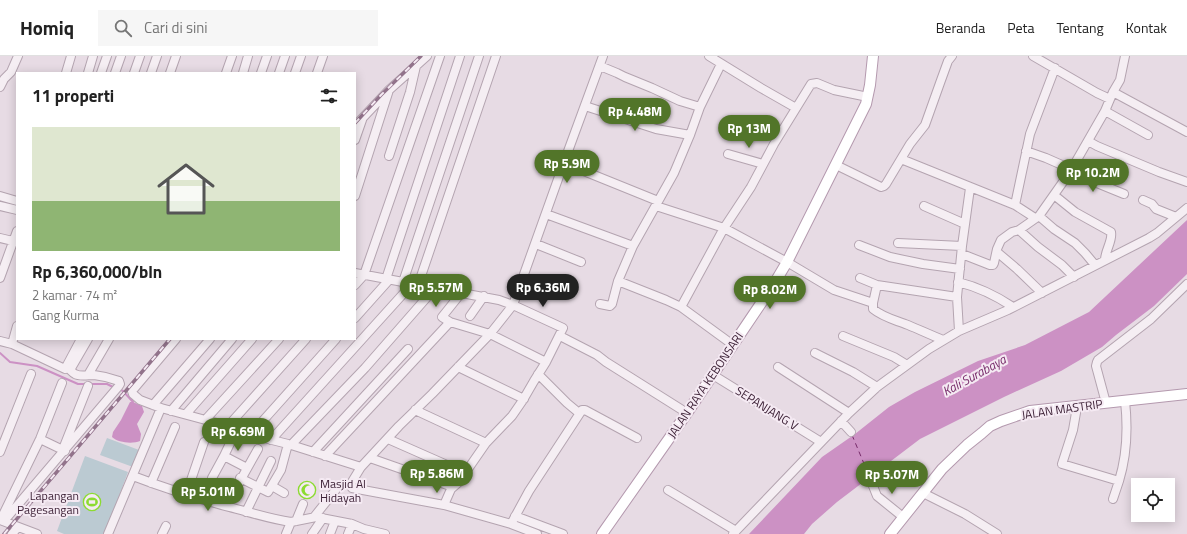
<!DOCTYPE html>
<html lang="id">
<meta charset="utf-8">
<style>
body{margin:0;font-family:"Titillium Web",sans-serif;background:#f6f6f6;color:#222;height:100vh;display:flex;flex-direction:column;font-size:15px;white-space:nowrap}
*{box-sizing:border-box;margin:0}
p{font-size:13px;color:#767676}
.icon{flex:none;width:22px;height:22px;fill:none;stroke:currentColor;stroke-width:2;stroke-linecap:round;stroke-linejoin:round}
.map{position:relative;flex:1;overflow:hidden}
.drawer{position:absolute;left:16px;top:16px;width:340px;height:268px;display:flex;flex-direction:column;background:#fff;border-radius:0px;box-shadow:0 2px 10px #0003}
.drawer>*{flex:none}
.controls{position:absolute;left:1131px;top:422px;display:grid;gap:8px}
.controls a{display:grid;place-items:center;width:44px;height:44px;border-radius:0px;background:#fff;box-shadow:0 2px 10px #0003;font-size:20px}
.price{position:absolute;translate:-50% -34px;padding:0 9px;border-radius:14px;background:#527529;color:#fff;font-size:13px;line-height:26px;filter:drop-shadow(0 1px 2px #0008)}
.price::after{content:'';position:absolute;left:50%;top:24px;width:12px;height:9px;margin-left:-6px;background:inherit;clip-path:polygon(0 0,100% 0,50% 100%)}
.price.active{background:#222;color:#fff}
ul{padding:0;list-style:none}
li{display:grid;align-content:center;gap:8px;height:212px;padding:0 16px}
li+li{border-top:1px solid #e0e0e0}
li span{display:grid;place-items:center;height:124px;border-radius:0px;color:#555}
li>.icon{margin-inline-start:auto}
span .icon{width:72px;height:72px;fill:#fffc;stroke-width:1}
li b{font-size:17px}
h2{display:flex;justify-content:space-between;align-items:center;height:48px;padding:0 16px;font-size:17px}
header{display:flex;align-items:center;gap:24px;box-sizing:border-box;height:56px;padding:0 20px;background:#fff;border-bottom:1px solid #e0e0e0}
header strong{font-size:19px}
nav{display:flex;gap:22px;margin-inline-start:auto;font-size:14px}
.search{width:280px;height:36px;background:#f6f6f6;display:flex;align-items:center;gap:10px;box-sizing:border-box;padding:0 14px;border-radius:0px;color:#767676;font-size:15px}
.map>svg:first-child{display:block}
.green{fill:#bbcad2}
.water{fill:#cc91c4}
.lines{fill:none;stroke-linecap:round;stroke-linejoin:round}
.stream{stroke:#cc91c4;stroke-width:2}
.ferry{stroke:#762a69;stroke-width:1;stroke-dasharray:5 4;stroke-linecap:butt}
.minor-casing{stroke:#b4a4b0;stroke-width:10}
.major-casing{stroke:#b499ae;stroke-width:12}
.minor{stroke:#f5eef3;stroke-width:8}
.major{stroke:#fff;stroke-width:10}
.rail-casing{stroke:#92738b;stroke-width:3.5}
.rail{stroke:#f5eaf3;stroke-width:2;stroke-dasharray:6;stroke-linecap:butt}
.labels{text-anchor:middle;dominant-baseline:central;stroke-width:4;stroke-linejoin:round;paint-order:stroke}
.street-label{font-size:12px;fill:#3e2338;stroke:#f5eaf3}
.poi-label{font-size:12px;fill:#3e2338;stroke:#f5eaf3;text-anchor:start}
.water-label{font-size:13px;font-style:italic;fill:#762a69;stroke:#f5eaf3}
</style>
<header>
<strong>Homiq</strong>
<div class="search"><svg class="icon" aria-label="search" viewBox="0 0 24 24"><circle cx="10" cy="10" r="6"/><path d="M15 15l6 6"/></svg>Cari di sini</div>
<nav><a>Beranda</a><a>Peta</a><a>Tentang</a><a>Kontak</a></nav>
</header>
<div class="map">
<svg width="1187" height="478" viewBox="0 0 1187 478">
<rect width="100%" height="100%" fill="#e7dbe4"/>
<!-- green -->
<path class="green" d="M107 382 139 394 133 411 100 399Z
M85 400 128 416 105 478H64L57 475Z"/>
<!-- water -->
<path class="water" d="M1187 164V218L1154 250 1116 279 1102 291 1061 315 1004 341 920 383 837 446 812 468 804 478H749L822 401 855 378 889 351 915 336 978 305 1025 289 1089 256Z
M130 346H133L142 350 144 356 137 368 141 378 140 385C133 388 118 387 112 381L113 376 121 364Z"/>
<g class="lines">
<!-- stream -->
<path class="stream" d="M0 297 10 306 37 310 78 328H86
M90 328H107L115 332
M119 333 123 335 133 346"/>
<!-- ferry -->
<path class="ferry" d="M852 379 870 422"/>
<defs>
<path id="minor" d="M709 0 761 32 796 52
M1033 0 1097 37 1110 43
M600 10 617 17 625 21 652 32 680 45 700 51
M66 17 71 0
M88 17 93 0
M101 17 107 0
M115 17 121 0
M134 17 140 0
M151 17 157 0
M170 17 176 0
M226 17 232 0
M243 17 248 0
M261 17 267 0
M279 17 285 0
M295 17 301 0
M317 17 323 0
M0 31 4 23 11 16 18 0
M1113 36 1187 76
M585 50 656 73 690 79
M1105 55 1148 79
M355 70 389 34 427 0
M355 84 362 64
M1088 85 1097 90 1159 116 1187 126
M1026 95 1046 102 1071 113
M728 98 763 108
M389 100 410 36 416 10
M901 103 1015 149 1035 162
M564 107 658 145
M836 109 881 131 884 130 886 128 910 88 925 69 940 27 948 5 952 0
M1070 116 1124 138
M1054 139 1075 156 1111 176C1113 185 1105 194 1105 204
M0 140 17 145
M355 140 389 34
M1143 144 1152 148 1156 153 1176 161
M1015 149 1030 78 1055 12
M0 150 17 154
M656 150 724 172 787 206 834 234 873 247
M924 150 965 168
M546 158 633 190
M1039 160 1054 173 1075 187 1085 197 1095 209
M1019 174 1038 191 1062 209 1074 221
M0 182 17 186
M898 187 962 190
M536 188 581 206
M859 189 890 201 923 208 960 213
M997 196 1017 213 1042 237
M962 198 990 209H993L994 207 997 193 1001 184 1012 176 1019 174 1039 160 1070 116 1105 55 1113 36 1120 24 1125 0
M355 217 499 244 513 249 563 272 546 306 534 325 523 344 512 360 486 387 459 426 451 433 444 449
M0 222 17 175
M860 222 877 229 957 241
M386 223 460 0
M618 225 666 244 681 251 733 289
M403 226 479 0
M958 226C978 231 995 239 1013 251
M355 229 364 219 440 0
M418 229 496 0
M877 229 873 247V253C884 262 896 264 908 269 920 274 931 279 943 284
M462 236 442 261 450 266 490 278 546 306
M600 248 610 250 612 248 618 225 633 190 674 117 690 79 700 51 721 8
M681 251 724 172 751 131 774 88 811 28 817 27 834 34 868 41
M470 260 484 240
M355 262 389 224
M959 275 957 241 962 190 970 132
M560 280 597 299 606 306 687 357
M843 280 894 301 907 309
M176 283 132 335 133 338 140 344 161 352 228 370 260 381 288 388 361 411
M0 285 12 288 65 313 81 283
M12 288 17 270
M815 297 853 316 877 331
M458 311 524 343
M778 311 849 357
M538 318 567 347 579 357
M88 319 109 283
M713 319 821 386
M1106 347 1096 310 1097 306 1098 304 1151 263 1187 228
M153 349 210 283
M1077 351 1073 374 1062 408 1119 425C1127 399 1128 372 1125 345
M415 354 486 387
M171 355 232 283
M186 358 252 283
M206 363 279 283
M841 365 851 376
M228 370 306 283
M251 378 336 283
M234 379 224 400 247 412
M40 383 65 395
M388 383 465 417
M271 384 412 228
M291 389 365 312 435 232
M63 393 88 330
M0 396 31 318
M313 396 408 293
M325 400 450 266
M370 402 453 431
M133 420C164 432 196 442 229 451 249 456 270 463 291 466
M212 422 224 400
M240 422 268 436 281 414 288 388
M871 425 877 440 903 461
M151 427 175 371
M350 429 361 411 399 370 432 338 490 278 513 249 567 98 603 0
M272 430 284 437
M668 434 736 475
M923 437 965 458 997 478
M187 439 190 427 204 386
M1113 443 1119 425
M226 450 258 393
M246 456 271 405
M515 460 563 478
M2 461 40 383 62 327
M314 461 338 431 342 429H350L352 432 444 449 511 468 537 478
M0 464 37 478
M4 465 118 331 120 328 119 325C111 322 103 320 94 319 88 319 80 321 75 318 73 317 71 315 70 314L88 283
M296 465 303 448
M511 468 529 435 582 354H585L637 382
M12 478 18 471
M108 478 161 352
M162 478 166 470
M286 478 291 466 316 461 352 468 364 473 385 478
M312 478 323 462
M330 478 335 465
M348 478 352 468
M733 478 849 357 877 331 929 293 959 275 1008 254 1149 182 1157 177 1187 152"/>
<path id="major" d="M602 478 687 357 774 228 787 206 866 48 870 29 873 0
M890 478 942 413 967 389 982 377 990 370 1001 365 1030 355 1187 338"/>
</defs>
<!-- minor casing -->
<use href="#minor" class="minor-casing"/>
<!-- major casing -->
<use href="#major" class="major-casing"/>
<!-- minor -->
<use href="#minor" class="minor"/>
<!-- major -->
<use href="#major" class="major"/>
<defs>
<path id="rail" d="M355 67 381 39 421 0
M4 478 170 283"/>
</defs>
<!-- rail casing -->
<use href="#rail" class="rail-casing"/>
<!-- rail -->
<use href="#rail" class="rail"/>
</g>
<!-- icons -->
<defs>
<symbol id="mosque-ring" viewBox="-11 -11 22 22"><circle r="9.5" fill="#f5eaf3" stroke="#8cdb31" stroke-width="1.5"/><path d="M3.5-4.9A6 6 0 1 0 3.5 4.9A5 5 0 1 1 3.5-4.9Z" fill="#8cdb31"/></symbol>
<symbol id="stadium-ring" viewBox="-11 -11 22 22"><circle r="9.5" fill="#f5eaf3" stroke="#8cdb31" stroke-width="1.5"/><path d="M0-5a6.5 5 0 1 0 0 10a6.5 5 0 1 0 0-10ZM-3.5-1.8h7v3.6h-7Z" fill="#8cdb31"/></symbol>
</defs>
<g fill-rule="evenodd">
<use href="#mosque-ring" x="297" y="424" width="20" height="20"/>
<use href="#stadium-ring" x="82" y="436" width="20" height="20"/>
</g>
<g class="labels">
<!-- street labels -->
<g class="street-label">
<text transform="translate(705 329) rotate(-56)">JALAN RAYA KEBONSARI</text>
<text transform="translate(767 352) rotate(32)">SEPANJANG V</text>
<text transform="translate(1062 353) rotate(-8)">JALAN MASTRIP</text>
</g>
<!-- poi labels -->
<g class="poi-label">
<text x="320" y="427">Masjid Al<tspan x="320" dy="14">Hidayah</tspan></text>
<text x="79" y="439" text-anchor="end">Lapangan<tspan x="79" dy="14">Pagesangan</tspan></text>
</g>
<!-- water labels -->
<g class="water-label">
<text transform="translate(974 319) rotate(-29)">Kali Surabaya</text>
</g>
</g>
</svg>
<div class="controls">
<a><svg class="icon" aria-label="locate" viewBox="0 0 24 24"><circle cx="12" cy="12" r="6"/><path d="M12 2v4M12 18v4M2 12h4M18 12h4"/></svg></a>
</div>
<b class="price" style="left:635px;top:76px">Rp 4.48M</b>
<b class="price" style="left:749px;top:93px">Rp 13M</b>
<b class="price" style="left:567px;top:128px">Rp 5.9M</b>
<b class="price" style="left:1093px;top:137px">Rp 10.2M</b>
<b class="price" style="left:436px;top:252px">Rp 5.57M</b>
<b class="price active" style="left:543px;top:252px">Rp 6.36M</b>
<b class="price" style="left:770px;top:254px">Rp 8.02M</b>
<b class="price" style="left:238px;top:396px">Rp 6.69M</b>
<b class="price" style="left:437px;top:438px">Rp 5.86M</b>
<b class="price" style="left:892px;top:439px">Rp 5.07M</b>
<b class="price" style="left:208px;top:456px">Rp 5.01M</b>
<section class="drawer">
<h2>11 properti<svg class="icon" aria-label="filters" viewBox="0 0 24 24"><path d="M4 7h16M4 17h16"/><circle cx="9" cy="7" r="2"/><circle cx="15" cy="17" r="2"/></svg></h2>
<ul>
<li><span style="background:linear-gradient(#dfe7d0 60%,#8fb573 0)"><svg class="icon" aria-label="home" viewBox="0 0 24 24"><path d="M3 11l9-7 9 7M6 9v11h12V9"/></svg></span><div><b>Rp 6,360,000/bln</b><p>2 kamar · 74 m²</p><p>Gang Kurma</p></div></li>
</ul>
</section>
</div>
